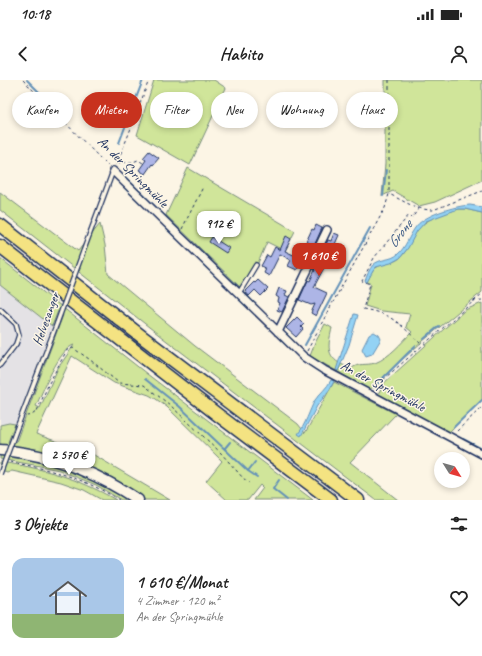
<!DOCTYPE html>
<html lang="de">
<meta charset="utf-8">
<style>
body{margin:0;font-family:Caveat,sans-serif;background:#f2f2f2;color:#222;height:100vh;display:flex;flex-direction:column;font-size:15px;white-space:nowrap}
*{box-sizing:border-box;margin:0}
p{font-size:13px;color:#767676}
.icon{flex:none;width:22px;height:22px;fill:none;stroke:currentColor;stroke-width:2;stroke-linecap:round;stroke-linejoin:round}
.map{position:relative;height:420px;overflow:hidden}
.drawer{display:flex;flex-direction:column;background:#fff;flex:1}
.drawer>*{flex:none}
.top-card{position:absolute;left:12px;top:12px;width:458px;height:36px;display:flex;gap:8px}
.needle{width:26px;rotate:127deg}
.controls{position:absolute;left:434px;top:372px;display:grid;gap:8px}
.controls a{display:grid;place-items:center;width:36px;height:36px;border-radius:50%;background:#fff;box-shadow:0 2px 6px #0003;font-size:20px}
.price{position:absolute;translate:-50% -34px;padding:0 9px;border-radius:8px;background:#fff;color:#222;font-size:13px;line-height:26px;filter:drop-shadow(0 1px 2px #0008)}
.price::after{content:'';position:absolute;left:50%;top:24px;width:12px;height:9px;margin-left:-6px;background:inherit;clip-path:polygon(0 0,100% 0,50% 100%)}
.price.active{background:#c8321e;color:#fff}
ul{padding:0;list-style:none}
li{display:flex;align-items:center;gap:12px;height:100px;padding:0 12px}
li+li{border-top:1px solid #e0e0e0}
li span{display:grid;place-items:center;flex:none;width:112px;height:80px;border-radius:12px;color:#555}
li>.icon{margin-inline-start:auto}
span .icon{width:48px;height:48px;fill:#fffc;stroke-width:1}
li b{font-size:17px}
h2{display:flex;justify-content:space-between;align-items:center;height:48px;padding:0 12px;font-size:17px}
.chip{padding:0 14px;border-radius:18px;background:#fff;box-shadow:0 2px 6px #0003;font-size:14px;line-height:36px}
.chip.active{background:#c8321e;color:#fff}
.status{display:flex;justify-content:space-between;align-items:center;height:28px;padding:0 20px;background:#fff;direction:ltr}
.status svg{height:11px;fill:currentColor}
header{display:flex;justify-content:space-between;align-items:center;height:52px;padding:0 12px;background:#fff;font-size:18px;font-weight:700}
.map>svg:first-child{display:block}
.built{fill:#e4e2e5}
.green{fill:#d0e59a;stroke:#768a7c;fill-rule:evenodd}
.water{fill:#93d2f4;stroke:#6391b8}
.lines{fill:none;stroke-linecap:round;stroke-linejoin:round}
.stream{stroke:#6391b8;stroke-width:2}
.building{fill:#adb5e6;stroke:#1b2f5e}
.service-casing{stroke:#1b2f5e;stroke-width:6}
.minor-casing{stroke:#1b2f5e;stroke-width:10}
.secondary-casing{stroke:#1b2f5e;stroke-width:13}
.motorway-casing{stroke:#1b2f5e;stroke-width:15}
.path{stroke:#1b2f5e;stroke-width:1;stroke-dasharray:3 3;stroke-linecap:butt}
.service{stroke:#fcf5e5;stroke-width:3.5}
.minor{stroke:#fcf5e5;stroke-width:7}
.secondary{stroke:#fcf5e5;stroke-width:10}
.motorway{stroke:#f4e382;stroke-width:12}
.service-bridge-casing{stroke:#1b2f5e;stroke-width:6;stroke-linecap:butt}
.service-bridge{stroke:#fcf5e5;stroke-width:3.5}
.labels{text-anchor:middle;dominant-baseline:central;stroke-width:3;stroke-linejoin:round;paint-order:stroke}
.street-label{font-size:14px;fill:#1b2f5e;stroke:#fcf5e5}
.water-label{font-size:15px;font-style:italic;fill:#395884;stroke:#fcf5e5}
</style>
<div class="status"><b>10:18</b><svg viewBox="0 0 49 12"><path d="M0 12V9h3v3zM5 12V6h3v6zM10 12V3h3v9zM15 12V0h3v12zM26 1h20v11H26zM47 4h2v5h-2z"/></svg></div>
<header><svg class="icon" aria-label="back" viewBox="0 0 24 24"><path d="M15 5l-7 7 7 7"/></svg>Habito<svg class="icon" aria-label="person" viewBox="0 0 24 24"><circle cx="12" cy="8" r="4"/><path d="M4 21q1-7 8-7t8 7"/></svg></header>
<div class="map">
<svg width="482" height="420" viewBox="0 0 482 420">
<rect width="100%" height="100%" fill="#fcf5e5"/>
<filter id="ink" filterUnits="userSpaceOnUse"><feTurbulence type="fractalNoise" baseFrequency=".025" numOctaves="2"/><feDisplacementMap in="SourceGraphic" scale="8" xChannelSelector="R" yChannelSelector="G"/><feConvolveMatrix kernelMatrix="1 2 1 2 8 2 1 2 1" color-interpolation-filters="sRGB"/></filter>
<g filter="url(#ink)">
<!-- built -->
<path class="built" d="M0 205 52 246 15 344 9 343 0 345Z"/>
<!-- green -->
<path class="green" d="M154 0H214L226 8 190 85 137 55Z
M385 0H482V100L435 122 419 126 393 111 382 116 385 84Z
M188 88 295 151 285 171 267 162 258 183 254 184 240 207 166 135Z
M0 112 78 171 100 144 105 165 108 194 195 266 298 344 305 353 334 302 396 334 350 382 398 420H376L163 258 0 130Z
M458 129H465L482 133V212L423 261 384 296 375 308 372 307 370 310 310 276 315 263 325 244 332 248C329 262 325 274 339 283L336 290 338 291 341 284 351 289C359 282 365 286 375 283 390 277 401 263 412 252L406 247 410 234 381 231 365 226 371 204 367 202C369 199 370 194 373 191 379 182 392 185 400 178 407 171 411 161 416 152 425 138 443 134 458 129Z
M0 178 147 294 313 420H254L263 408 260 405 248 420H227L206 401 222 381 167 327 156 319 149 315 114 303 72 276 36 354 94 375 170 420H145L133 412 0 366V345L9 343 15 344 8 362H16L63 235 58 231 52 246 0 205ZM74 265 58 288 40 328 36 326C43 311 59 269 74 265Z
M482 223V320L449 352 378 314 384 303 465 230Z
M0 374C34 378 67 386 98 401 109 406 119 414 130 420H121L96 405 59 390 40 386 0 379Z
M0 382C43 388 78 398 116 420H102L84 410 61 402 12 391 7 393 0 390Z"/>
<!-- water -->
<path class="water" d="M470 125 482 127V133L465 129H458L426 141 417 151 408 168 400 178 391 183 376 187 373 191 367 202 365 201C367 196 369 189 373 185 380 178 391 181 398 174 406 167 409 156 415 148 423 135 455 126 470 125Z
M354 234 358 235 349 265 338 291 336 290Z
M374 252 379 255 381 259 372 274 366 276 362 269 369 255Z
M331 300 334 301 330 309 317 326 301 356 298 354C306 344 309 331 315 320 320 313 327 308 331 300Z"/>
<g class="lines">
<!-- stream -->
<path class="stream" d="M27 0 42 15
M119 63 143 0
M125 97 180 151
M383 116 386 90
M181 152 209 179
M215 185 238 207
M244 213 250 219
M255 224 256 225
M424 259 439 246
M305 265 370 148
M145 299 179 326 248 391
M374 307 415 266
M454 347 482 320
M463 359 482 369
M225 368 230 362
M255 382 248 391 257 397
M279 400 273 409 287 420"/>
</g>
<!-- building -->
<path class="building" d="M149 71 159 78 153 85 152 84 145 94 139 90 146 80 143 78Z
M316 145 322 148 314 166 306 162 312 149 314 150Z
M334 153 339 155 332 171 340 174 335 183 328 180 314 207 327 213 316 236 311 233 315 224 311 225 299 220 308 200 310 201 315 190H314L328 160 331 161Z
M286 156 291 159 285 171 302 179 297 190 288 186 291 180 280 174 269 196 264 193 266 189 261 186 267 175 270 177 275 167 280 170Z
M212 157 229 168 226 173 209 162Z
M258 200 268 209 261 216 255 210 249 216 245 211 254 202 255 203Z
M279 208 287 211 285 215 289 217 282 232 277 230 280 223 278 222 279 218 276 216Z
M297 237 304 244 301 247 303 249 296 257 286 248Z"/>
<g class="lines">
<defs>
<path id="service" d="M83 172 113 91
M239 213 256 185
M0 229 16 244 19 255 16 264 0 285
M18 345 57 243"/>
<path id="minor" d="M113 91 304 277 324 290 482 374
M278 252 327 150"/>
<path id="secondary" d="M0 370C8 370 16 372 24 373 66 380 103 397 138 420"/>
<path id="motorway" d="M0 145 141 256 358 420
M0 166 218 335 331 420"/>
</defs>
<!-- service casing -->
<use href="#service" class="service-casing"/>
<!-- minor casing -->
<use href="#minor" class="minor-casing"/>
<!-- secondary casing -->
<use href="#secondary" class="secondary-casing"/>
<!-- motorway casing -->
<use href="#motorway" class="motorway-casing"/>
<!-- path -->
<path class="path" d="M23 0 108 86
M389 0V113
M117 83 133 82 138 80 143 83
M116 85 128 56 149 0
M419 128 412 138 409 135 374 178 362 201 370 204 363 229C393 234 401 245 422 265
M182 149 203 107
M473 221 482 220
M307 271 332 224 385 128 389 114C404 121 416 130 433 130L482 111
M377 310 385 298 482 214
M27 336 32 335 37 331 49 303 67 270 73 268 89 279 119 303 144 305 170 325 220 372 243 398 249 403
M457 351 482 327
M10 382C50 389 84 398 119 420"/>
<!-- service -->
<use href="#service" class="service"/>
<!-- minor -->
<use href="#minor" class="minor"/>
<!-- secondary -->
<use href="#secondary" class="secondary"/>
<!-- motorway -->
<use href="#motorway" class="motorway"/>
<defs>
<path id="service-bridge" d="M57 243 83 172
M0 394 18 345"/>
</defs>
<!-- service-bridge casing -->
<use href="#service-bridge" class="service-bridge-casing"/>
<!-- service-bridge -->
<use href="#service-bridge" class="service-bridge"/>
</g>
</g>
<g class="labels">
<!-- street labels -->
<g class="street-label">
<text transform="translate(133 92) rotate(45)">An der Springmühle</text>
<text transform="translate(46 239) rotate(-70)">Helvesanger</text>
<text transform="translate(383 306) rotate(28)">An der Springmühle</text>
</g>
<!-- water labels -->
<g class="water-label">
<text transform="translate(400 154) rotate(-52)">Grone</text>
</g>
</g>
</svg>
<div class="controls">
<a><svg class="needle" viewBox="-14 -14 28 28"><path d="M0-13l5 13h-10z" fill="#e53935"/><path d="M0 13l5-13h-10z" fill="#767676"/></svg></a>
</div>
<b class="price" style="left:219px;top:165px">912 €</b>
<b class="price active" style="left:319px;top:197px">1 610 €</b>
<b class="price" style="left:69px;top:396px">2 570 €</b>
<div class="top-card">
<a class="chip">Kaufen</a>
<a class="chip active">Mieten</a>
<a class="chip">Filter</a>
<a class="chip">Neu</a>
<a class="chip">Wohnung</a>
<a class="chip">Haus</a>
</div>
</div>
<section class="drawer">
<h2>3 Objekte<svg class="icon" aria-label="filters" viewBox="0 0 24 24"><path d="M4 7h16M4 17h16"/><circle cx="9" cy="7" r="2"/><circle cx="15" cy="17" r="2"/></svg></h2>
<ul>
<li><span style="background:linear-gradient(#a9c7e8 70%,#8fb573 0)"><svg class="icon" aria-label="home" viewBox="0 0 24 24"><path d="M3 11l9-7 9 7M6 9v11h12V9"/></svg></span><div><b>1 610 €/Monat</b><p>4 Zimmer · 120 m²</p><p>An der Springmühle</p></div><svg class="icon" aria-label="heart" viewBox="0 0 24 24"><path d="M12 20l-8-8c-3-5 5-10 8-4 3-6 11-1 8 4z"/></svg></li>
</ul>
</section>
